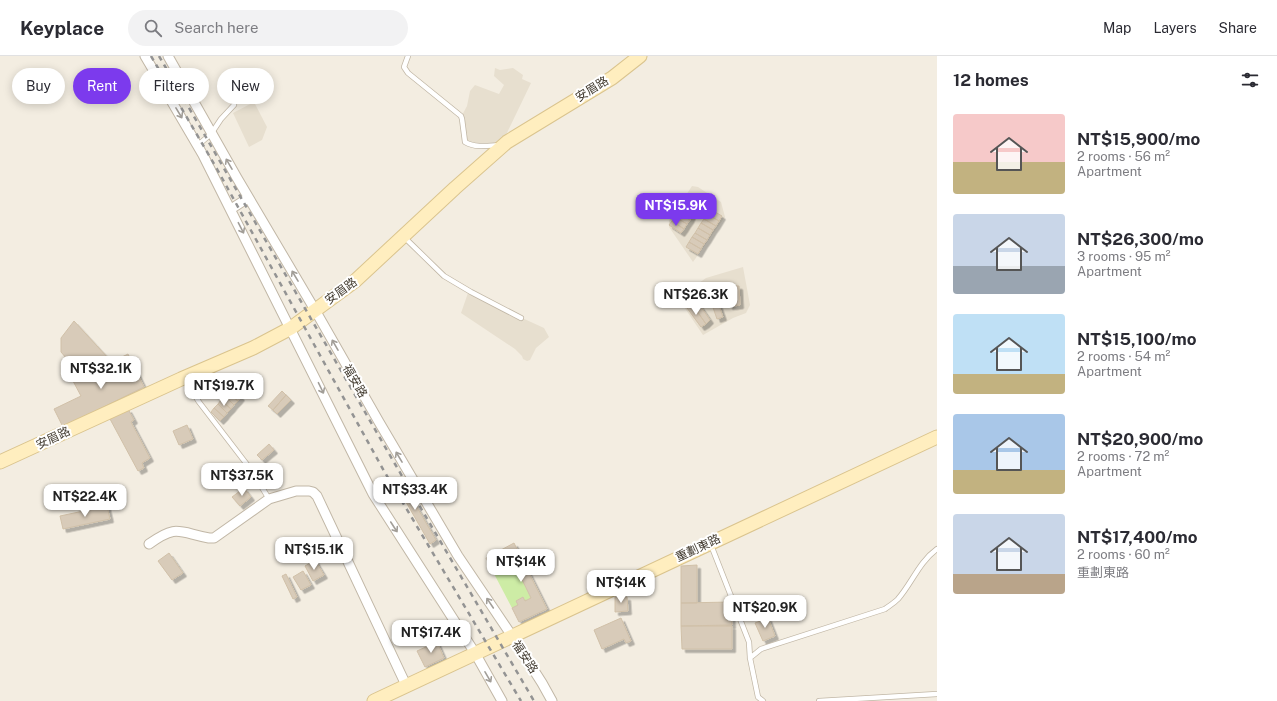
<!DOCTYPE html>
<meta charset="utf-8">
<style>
body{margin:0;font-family:"Public Sans","Noto Sans TC",sans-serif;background:#f2f2f3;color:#2b2b33;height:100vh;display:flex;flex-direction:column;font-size:15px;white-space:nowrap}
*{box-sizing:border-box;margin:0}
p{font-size:13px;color:#7c7c81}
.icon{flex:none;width:22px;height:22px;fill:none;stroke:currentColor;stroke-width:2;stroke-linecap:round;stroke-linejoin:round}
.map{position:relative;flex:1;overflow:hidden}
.sheet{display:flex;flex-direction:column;background:#fff;width:340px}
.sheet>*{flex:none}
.guide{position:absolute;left:12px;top:12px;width:380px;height:36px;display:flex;gap:8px}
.price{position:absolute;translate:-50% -34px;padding:0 9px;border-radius:8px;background:#fff;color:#222;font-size:13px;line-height:26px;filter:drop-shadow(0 1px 2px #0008)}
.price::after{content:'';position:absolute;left:50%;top:24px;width:12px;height:9px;margin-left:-6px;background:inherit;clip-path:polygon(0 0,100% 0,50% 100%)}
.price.current{background:#7c3aed;color:#fff}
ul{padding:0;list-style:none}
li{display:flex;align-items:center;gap:12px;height:100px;padding:0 16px}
li span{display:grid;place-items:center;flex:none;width:112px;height:80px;border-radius:4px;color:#555}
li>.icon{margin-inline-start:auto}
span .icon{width:48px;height:48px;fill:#fffc;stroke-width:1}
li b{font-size:17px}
h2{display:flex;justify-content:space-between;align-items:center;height:48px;padding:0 16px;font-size:17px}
.chip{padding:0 14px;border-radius:18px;background:#fff;box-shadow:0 2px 10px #0003;font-size:14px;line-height:36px}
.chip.current{background:#7c3aed;color:#fff}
header{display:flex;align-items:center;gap:24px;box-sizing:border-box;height:56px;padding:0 20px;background:#fff;border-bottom:1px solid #e1e1e2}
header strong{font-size:19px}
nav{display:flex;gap:22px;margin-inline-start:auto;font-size:14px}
.search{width:280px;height:36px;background:#f2f2f3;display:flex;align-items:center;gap:10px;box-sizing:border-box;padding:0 14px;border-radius:22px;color:#7c7c81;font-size:15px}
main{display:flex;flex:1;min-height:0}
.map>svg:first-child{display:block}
.residential{fill:#e7dfcf}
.green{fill:#cdeca5}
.building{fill:#d8cbb9;stroke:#d0c0a8;filter:url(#shadow)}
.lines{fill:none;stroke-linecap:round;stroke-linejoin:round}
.lane-casing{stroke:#c1b7a6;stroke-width:6}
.street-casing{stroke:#c1b7a6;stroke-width:11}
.secondary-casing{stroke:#dac48e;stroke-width:15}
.lane{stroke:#fff;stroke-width:4.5}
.street{stroke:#fff;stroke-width:9}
.secondary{stroke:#ffeebf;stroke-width:13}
.rail{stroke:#939393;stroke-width:2.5;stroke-dasharray:5 5;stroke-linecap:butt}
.oneway{stroke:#a29e98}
.labels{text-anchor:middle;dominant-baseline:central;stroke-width:4;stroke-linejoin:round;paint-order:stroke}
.street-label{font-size:12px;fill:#443d32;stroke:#fff}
</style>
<header>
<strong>Keyplace</strong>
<div class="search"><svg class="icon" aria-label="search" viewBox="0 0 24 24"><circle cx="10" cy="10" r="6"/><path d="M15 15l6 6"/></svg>Search here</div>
<nav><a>Map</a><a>Layers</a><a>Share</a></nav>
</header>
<main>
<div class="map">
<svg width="937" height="645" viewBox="0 0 937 645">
<defs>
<filter id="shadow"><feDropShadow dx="3.5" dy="3.5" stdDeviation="0" flood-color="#0004"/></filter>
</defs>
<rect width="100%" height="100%" fill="#f3ede1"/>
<!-- residential -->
<path class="residential" d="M495 12 500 14 513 12 523 19 522 23 531 27 504 83 488 93 487 91 466 86 460 63 467 50 470 35 475 29 499 38 504 29 494 20Z
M254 46 267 71 262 84 249 91 233 57Z
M692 130 698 131 721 146 725 161 693 206 669 171V165Z
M743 211 750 249 746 257 733 262 703 279 678 242 706 222Z
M468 237 544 272 549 281 536 292 530 304 527 305 523 303 522 300 515 293 461 257Z"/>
<!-- green -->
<path class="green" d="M511 501 531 542 525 545 523 541 516 545 518 549 512 552 491 512Z"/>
<!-- building -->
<path class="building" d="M683 147 695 155 692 159 681 152Z
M681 152 692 159 690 164 678 156Z
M710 153 722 160 719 165 707 158Z
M678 156 690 164 687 168 675 161Z
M707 158 719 165 716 170 704 163Z
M675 161 687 168 684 173 672 165Z
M704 163 716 170 713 174 701 167Z
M672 165 684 173 681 177 669 169Z
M701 167 713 174 710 179 698 172Z
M698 172 710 179 707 184 695 177Z
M695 177 707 184 704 188 692 181Z
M692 181 704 188 701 193 689 186Z
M689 186 701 193 698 198 686 191Z
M728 230H733L734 250H729Z
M733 230H739L740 249 734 250Z
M715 238 723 261 717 263 709 240Z
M697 245 710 264 706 268 692 248Z
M692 248 706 268 701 271 687 252Z
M74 265 109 303 80 318 61 296V282Z
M128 298 144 331 63 371 54 353 81 340 73 325Z
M232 333 241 341 238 345 228 337Z
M282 335 286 339 273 354 268 350Z
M228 337 238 345 234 349 225 340Z
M286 339 291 344 277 358 273 354Z
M225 340 234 349 231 353 221 344Z
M221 344 231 353 227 357 218 348Z
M218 348 227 357 224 361 214 352Z
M214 352 224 361 220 365 211 356Z
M128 353 134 364 131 366 150 402 142 407 144 412 138 415 110 363Z
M187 369 193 383 179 389 173 375Z
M269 388 274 394 262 404 257 399Z
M400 422 436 484 430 488 394 425Z
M244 432 251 441 240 450 232 441Z
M107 450 110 463 63 473 60 460Z
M514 487 547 553 519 566 512 552 518 549 516 545 523 541 525 545 531 542 511 501 491 512 486 502Z
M169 497 183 517 172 524 158 505Z
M315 504 324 519 313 525 305 510Z
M697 509V547H681V510Z
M303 515 311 529 301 534 293 521Z
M286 518 297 541 293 543 282 520Z
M615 541H627L628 555 615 556Z
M731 546 732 569 681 570V547Z
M621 562 631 585 626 587 624 583 602 593 594 574Z
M768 562 775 580 763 585 755 567Z
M681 570H732V593H682Z
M437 586 444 602 425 611 417 595Z"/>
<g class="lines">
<defs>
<path id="lane" d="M408 0 404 11 408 17 461 60 462 63 465 86C475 92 487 90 499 89
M198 89 211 78 221 63 234 49
M404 181 444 220 471 236 521 262
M185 323 199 346 252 415 269 443
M711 489 749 586 750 602 758 641 763 645
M750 602 761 593 885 553C889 550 894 547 898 543 912 527 919 506 937 493
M819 645 937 638"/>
<path id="street" d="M145 0 203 99 373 438 475 597 502 645
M168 0 237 122 315 254 379 366 458 500 512 580 542 627 552 645
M231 153 248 142
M149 488C177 468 178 476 209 482H214L269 443 296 435H309L313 436 317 440 406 629"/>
<path id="secondary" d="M0 406 181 323 253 292 291 272 355 225 455 132 507 86 612 22 640 0
M374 645 937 381"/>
</defs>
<!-- lane casing -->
<use href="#lane" class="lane-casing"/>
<!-- street casing -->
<use href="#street" class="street-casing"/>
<!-- secondary casing -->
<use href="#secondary" class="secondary-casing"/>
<!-- lane -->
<use href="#lane" class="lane"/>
<!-- street -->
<use href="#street" class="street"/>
<!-- secondary -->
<use href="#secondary" class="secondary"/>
<!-- rail -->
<path class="rail" d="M151 0 217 113 384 415 521 645
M159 0 395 408 534 645"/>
</g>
<!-- one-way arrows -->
<defs><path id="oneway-shaft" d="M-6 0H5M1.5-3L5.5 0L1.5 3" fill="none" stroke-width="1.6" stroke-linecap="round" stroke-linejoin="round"/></defs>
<g class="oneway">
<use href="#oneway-shaft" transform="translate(179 57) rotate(59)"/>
<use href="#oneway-shaft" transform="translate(229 108) rotate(-120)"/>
<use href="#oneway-shaft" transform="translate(241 172) rotate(63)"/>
<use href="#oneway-shaft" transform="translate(295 220) rotate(-121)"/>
<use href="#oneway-shaft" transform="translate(335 289) rotate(-120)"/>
<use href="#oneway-shaft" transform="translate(321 332) rotate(64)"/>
<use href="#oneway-shaft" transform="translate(399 401) rotate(-121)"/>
<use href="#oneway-shaft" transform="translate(394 471) rotate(57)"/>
<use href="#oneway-shaft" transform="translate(490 547) rotate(-124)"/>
<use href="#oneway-shaft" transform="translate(488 621) rotate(60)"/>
</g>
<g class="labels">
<!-- street labels -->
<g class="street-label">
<text transform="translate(592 33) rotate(-32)">安眉路</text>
<text transform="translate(341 235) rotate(-36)">安眉路</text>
<text transform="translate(355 325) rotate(60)">福安路</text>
<text transform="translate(53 382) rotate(-25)">安眉路</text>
<text transform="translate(698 492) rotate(-25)">重劃東路</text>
<text transform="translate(525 601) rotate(57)">福安路</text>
</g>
</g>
</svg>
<b class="price current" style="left:676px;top:171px">NT$15.9K</b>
<b class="price" style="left:696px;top:260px">NT$26.3K</b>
<b class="price" style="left:101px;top:334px">NT$32.1K</b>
<b class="price" style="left:224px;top:351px">NT$19.7K</b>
<b class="price" style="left:242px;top:441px">NT$37.5K</b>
<b class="price" style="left:415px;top:455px">NT$33.4K</b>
<b class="price" style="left:85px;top:462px">NT$22.4K</b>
<b class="price" style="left:314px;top:515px">NT$15.1K</b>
<b class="price" style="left:521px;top:527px">NT$14K</b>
<b class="price" style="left:621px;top:548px">NT$14K</b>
<b class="price" style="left:765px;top:573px">NT$20.9K</b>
<b class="price" style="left:431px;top:598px">NT$17.4K</b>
<div class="guide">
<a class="chip">Buy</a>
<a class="chip current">Rent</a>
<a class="chip">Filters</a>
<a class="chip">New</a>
</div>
</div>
<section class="sheet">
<h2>12 homes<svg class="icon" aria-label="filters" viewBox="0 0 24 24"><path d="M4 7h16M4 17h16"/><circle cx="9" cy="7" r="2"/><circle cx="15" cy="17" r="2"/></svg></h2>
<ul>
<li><span style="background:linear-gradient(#f6c9c9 60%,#c2b280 0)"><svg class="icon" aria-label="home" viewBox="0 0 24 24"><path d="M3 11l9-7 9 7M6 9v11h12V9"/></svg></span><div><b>NT$15,900/mo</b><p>2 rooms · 56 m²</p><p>Apartment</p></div></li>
<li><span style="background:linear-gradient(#c9d6e8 65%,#9aa5b1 0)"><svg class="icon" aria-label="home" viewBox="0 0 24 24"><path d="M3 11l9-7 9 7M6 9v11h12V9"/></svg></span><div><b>NT$26,300/mo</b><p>3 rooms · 95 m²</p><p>Apartment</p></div></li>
<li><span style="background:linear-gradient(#bfe0f5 75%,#c2b280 0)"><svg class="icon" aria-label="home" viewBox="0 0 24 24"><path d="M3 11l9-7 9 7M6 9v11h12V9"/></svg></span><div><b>NT$15,100/mo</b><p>2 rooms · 54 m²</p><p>Apartment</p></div></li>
<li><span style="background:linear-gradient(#a9c7e8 70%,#c2b280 0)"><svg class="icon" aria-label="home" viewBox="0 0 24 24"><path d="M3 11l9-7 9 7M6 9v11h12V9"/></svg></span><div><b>NT$20,900/mo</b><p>2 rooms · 72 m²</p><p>Apartment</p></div></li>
<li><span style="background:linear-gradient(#c9d6e8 75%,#b9a48a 0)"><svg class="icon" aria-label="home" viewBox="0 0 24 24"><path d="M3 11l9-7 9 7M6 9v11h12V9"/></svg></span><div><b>NT$17,400/mo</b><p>2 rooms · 60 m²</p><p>重劃東路</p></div></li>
</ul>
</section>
</main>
